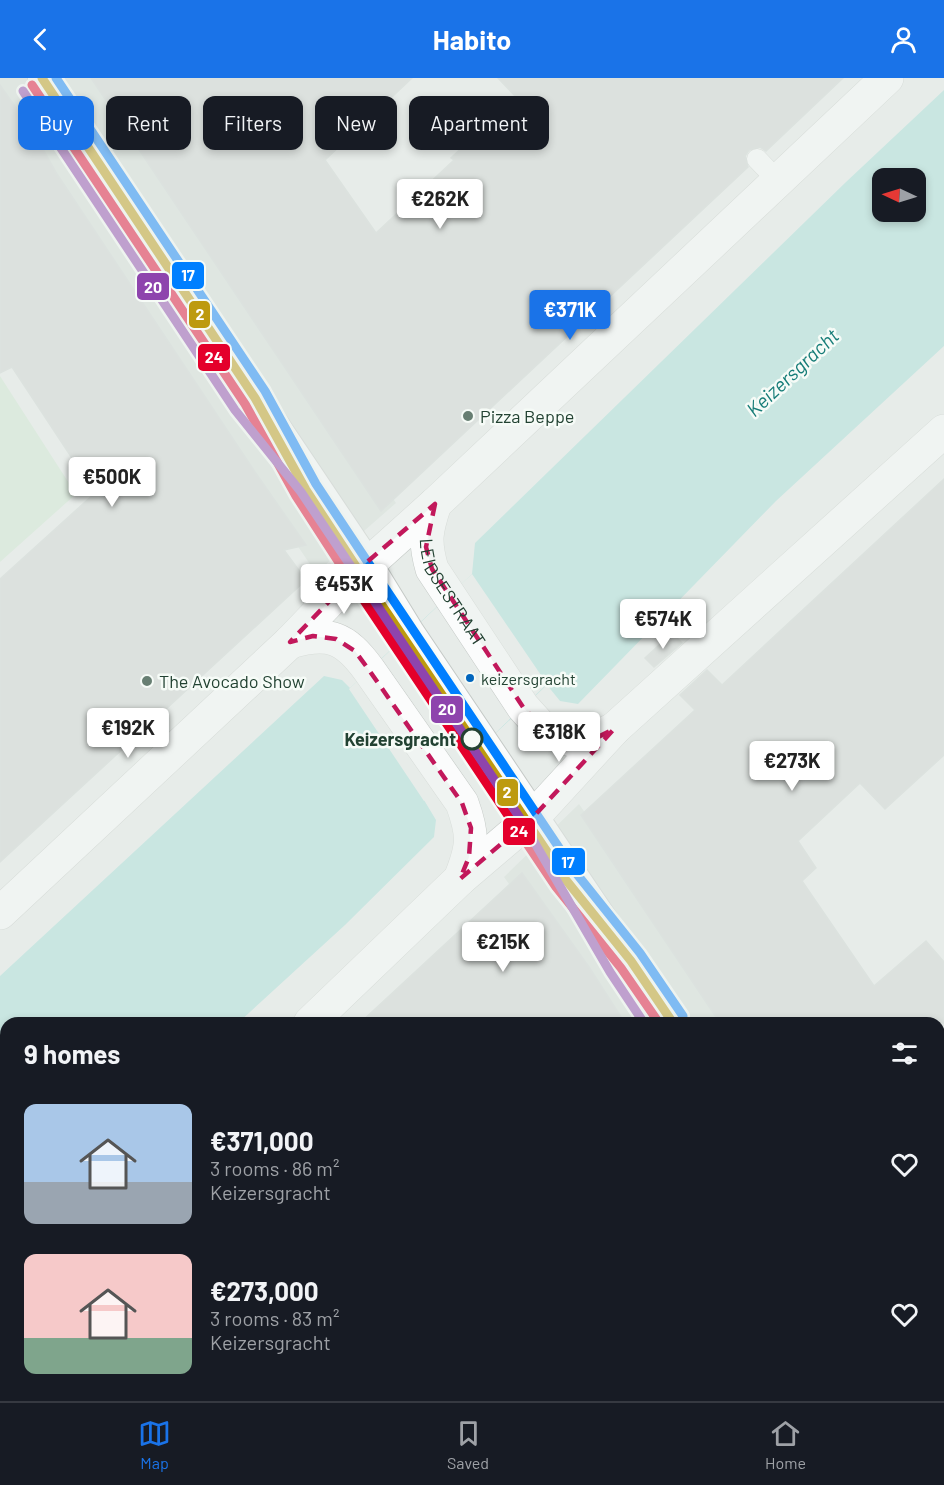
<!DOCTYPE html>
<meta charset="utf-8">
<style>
body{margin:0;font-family:Barlow,sans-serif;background:#20242c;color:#f1f3f6;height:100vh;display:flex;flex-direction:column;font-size:22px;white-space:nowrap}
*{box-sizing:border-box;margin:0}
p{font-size:20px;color:#9ea1a6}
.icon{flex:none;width:33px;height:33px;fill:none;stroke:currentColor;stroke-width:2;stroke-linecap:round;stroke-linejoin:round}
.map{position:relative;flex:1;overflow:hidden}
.details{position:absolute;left:0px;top:939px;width:945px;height:384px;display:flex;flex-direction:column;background:#171b24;border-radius:18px 18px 0 0;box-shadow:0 3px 9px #0003}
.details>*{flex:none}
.top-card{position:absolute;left:18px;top:18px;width:600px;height:54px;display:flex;gap:12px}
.needle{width:39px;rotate:274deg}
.controls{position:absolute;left:872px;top:90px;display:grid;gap:12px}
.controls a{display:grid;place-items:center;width:54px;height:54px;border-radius:12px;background:#171b24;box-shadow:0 3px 9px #0003;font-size:30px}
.price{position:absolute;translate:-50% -51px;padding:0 14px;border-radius:6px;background:#fff;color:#222;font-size:20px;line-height:39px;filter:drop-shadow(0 2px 3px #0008)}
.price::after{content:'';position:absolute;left:50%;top:36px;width:18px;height:14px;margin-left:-9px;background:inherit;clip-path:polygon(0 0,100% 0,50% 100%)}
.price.active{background:#1a73e8;color:#fff}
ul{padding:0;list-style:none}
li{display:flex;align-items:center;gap:18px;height:150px;padding:0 24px}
li span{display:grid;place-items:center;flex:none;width:168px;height:120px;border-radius:12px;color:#555}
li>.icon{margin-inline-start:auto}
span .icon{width:72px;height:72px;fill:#fffc;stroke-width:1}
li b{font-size:26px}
h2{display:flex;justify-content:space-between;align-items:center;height:72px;padding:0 24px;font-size:26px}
.pill{padding:0 21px;border-radius:12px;background:#171b24;box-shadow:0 3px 9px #0003;font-size:21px;line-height:54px}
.pill.active{background:#1a73e8;color:#fff}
header{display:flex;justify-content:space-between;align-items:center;height:78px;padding:0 24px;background:#1a73e8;color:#fff;font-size:27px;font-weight:700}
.tab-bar{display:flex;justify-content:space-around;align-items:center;height:84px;border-top:2px solid #363941;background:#171b24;font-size:16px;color:#9ea1a6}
.tab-bar a{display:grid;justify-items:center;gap:3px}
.tab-bar .active{color:#1a73e8}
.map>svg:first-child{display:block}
.built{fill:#d4ded8}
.garden{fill:#cfe6d1}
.water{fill:#a5ddd8;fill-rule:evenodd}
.pier{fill:#e7ece9}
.building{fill:#ced3d0;stroke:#cfd5d2;stroke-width:1.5}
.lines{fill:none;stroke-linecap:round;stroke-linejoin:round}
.service-casing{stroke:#c4c9c6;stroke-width:21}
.pedestrian-casing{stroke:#c4c9c6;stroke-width:30}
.minor-casing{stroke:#c4c9c6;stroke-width:34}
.service{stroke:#fbfcfc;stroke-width:20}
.pedestrian{stroke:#fbfcfc;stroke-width:28}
.minor{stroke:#fbfcfc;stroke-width:33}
.tram-1-casing{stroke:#f6fbf7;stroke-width:14}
.tram-2-casing{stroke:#f6fbf7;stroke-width:14}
.tram-3-casing{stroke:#f6fbf7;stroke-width:14}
.tram-4-casing{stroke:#f6fbf7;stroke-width:14}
.tram-1{stroke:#bd9a0f;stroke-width:9}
.tram-2{stroke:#e4002b;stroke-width:9}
.tram-3{stroke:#007fff;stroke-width:9}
.tram-4{stroke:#8e44ad;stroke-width:9}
.marked{fill:none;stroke:#c2185b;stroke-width:4.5;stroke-dasharray:12 8;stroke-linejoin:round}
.poi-dot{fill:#677e72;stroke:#f6fbf7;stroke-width:2}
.bus-dot{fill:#0065bd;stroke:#f6fbf7;stroke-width:2}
.stop-dot{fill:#f6fbf7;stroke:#224232;stroke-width:3}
.labels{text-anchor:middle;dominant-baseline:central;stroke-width:5;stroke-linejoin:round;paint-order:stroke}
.bus-label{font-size:16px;fill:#224232;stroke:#f6fbf7;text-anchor:start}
.poi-label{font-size:18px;fill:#224232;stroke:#f6fbf7;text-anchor:start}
.street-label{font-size:18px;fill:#224232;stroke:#f6fbf7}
.stop-label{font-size:18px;font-weight:bold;fill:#224232;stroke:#f6fbf7;text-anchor:end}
.water-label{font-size:20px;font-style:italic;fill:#177d78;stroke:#f6fbf7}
.line-badge{stroke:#f6fbf7;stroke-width:2}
.badge-label{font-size:16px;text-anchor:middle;font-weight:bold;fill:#fff}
</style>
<header><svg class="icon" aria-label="back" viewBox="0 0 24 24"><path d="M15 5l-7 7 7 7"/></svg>Habito<svg class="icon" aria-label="person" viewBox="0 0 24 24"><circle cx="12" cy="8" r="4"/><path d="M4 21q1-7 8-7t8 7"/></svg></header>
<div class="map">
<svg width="944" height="1323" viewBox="0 0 944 1323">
<rect width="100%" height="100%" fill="#e7ece9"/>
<!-- built -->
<path class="built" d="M0 0H105L396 425 316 495 0 31Z
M579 726 732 945H606L504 799Z
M939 1242 944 1250V1323H868L864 1317H939Z"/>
<!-- garden -->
<path class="garden" d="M0 298 76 416 0 484Z"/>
<!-- water -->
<path class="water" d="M944 12V268L776 423 578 626 560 623 547 607 424 722 436 742 434 759 345 847 238 945H6V1158L0 1164V898L324 598 342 602 350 610 472 496 475 465 846 104ZM882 100H915V134H882Z"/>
<!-- pier -->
<path class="pier" d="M472 496 547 606 424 723 349 611Z"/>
<!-- building -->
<path class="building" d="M91 0H412L325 82 376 155 454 82 451 80 516 19 498 0H843L766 73 760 69 749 72 745 78 748 89 381 433Z
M0 7 35 57 57 96 255 394 306 467 284 472 306 502 0 784V501L95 415 12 289 0 295Z
M944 401V677L885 731 860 705 798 763 816 790 802 803 874 908 926 863 944 884V945H720L581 737 695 632 680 617 707 592 722 607Z
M672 555 682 565 654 589 645 580Z
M522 795 589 889 625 945H360Z"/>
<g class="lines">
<defs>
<path id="service" d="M757 81 778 103"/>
<path id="pedestrian" d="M42 0 367 484 410 554 673 945
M921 1317 925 1323"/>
<g id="minor">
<path id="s1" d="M435 426C426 453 424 463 432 491L523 629 542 650 571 662 590 663 614 651"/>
<path d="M290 564C329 553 345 559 369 592L462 725C474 758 473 768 460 801"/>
<path d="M0 835 290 564 367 484 375 480 435 426 887 0"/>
<path d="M310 945 460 801 535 737 614 651 944 353"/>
<path d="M939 1072 944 1068"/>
<path d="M0 1242 6 1236"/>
<path d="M649 1323 656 1317"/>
</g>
</defs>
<!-- service casing -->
<use href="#service" class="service-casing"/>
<!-- pedestrian casing -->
<use href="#pedestrian" class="pedestrian-casing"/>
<!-- minor casing -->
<use href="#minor" class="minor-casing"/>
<!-- service -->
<use href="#service" class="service"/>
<!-- pedestrian -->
<use href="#pedestrian" class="pedestrian"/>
<!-- minor -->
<use href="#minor" class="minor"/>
<defs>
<path id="tram-1" d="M42 0 255 320 306 412 359 493 566 802 631 883 673 945"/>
<path id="tram-2" d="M32 7 245 326 296 418 349 500 556 809 621 890 659 945"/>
<path id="tram-3" d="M56 0 265 313 316 406 369 486 576 795 640 875 683 938"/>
<path id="tram-4" d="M23 13 235 332 301 414 522 743 610 894 644 945"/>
</defs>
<!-- tram-1 casing -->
<use href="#tram-1" class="tram-1-casing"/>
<!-- tram-2 casing -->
<use href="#tram-2" class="tram-2-casing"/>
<!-- tram-3 casing -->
<use href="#tram-3" class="tram-3-casing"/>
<!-- tram-4 casing -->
<use href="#tram-4" class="tram-4-casing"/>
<!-- tram-1 -->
<use href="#tram-1" class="tram-1"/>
<!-- tram-2 -->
<use href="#tram-2" class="tram-2"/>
<!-- tram-3 -->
<use href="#tram-3" class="tram-3"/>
<!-- tram-4 -->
<use href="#tram-4" class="tram-4"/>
</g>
<!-- marked area -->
<path d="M0 0H944V1323H0ZM435 426 426 469 432 491 523 629 542 650 571 662 590 663 614 651 535 737 460 801 469 779 471 750 462 725 369 592 355 573 336 561 313 558 290 564 367 484Z" fill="#e7ece9" fill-opacity=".55" fill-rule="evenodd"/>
<path class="marked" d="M435 426 426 469 432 491 523 629 542 650 571 662 590 663 614 651 535 737 460 801 469 779 471 750 462 725 369 592 355 573 336 561 313 558 290 564 367 484Z"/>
<!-- markers -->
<g class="poi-dot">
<circle cx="468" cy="338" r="6"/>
<circle cx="147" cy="603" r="6"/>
</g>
<circle class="bus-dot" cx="470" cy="600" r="5"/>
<circle class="stop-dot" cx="472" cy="661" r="10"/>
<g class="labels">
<!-- bus labels -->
<g class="bus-label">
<text x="481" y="600">keizersgracht</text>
</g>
<!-- poi labels -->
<g class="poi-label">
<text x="480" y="338">Pizza Beppe</text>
<text x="159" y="603">The Avocado Show</text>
</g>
<!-- street labels -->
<g class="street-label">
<text stroke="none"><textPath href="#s1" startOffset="96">LEIDSESTRAAT</textPath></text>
</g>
<!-- stop labels -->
<g class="stop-label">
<text x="456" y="661">Keizersgracht</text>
</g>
<!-- water labels -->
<g class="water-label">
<text transform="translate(792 294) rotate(-43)">Keizersgracht</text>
</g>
</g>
<g class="line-badge">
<rect x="171" y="183" width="34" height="29" rx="6" fill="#007fff"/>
<rect x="136" y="194" width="34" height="29" rx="6" fill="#8e44ad"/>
<rect x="188" y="222" width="23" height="29" rx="6" fill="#bd9a0f"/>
<rect x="197" y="265" width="34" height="29" rx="6" fill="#e4002b"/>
<rect x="430" y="617" width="34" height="29" rx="6" fill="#8e44ad"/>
<rect x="496" y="700" width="23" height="29" rx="6" fill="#bd9a0f"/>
<rect x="502" y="739" width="34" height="29" rx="6" fill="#e4002b"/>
<rect x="551" y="769" width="35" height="29" rx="6" fill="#007fff"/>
</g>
<g class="badge-label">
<text x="188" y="203">17</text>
<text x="153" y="215">20</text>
<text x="200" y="242">2</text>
<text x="214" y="285">24</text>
<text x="447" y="637">20</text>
<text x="507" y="720">2</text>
<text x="519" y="759">24</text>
<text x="568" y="790">17</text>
</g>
</svg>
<div class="controls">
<a><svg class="needle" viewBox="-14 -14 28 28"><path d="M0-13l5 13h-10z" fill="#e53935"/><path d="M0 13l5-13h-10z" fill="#9ea1a6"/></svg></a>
</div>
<b class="price" style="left:440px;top:152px">€262K</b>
<b class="price active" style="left:570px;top:263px">€371K</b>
<b class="price" style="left:112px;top:430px">€500K</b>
<b class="price" style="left:344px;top:537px">€453K</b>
<b class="price" style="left:663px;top:572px">€574K</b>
<b class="price" style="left:128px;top:681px">€192K</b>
<b class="price" style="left:559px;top:685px">€318K</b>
<b class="price" style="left:792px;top:714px">€273K</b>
<b class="price" style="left:503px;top:895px">€215K</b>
<div class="top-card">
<a class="pill active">Buy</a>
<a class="pill">Rent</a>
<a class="pill">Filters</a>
<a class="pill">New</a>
<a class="pill">Apartment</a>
</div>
<section class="details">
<h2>9 homes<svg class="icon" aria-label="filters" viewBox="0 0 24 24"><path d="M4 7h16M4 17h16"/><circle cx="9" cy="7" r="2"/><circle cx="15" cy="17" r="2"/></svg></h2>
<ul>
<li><span style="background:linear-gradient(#a9c7e8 65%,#9aa5b1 0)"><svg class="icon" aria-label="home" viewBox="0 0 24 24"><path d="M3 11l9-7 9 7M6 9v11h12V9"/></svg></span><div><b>€371,000</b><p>3 rooms · 86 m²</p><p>Keizersgracht</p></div><svg class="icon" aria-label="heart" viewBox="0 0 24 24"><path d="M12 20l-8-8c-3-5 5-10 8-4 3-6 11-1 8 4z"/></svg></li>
<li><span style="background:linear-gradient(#f6c9c9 70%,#7fa58c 0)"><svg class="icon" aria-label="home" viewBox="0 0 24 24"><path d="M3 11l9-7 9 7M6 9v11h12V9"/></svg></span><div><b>€273,000</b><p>3 rooms · 83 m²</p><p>Keizersgracht</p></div><svg class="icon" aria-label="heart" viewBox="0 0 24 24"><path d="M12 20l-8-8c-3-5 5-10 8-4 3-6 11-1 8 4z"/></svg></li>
</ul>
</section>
</div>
<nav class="tab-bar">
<a class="active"><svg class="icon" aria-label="map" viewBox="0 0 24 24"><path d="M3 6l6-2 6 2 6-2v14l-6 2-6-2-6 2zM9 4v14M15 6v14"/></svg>Map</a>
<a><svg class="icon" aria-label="saved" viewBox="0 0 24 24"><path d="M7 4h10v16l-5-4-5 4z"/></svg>Saved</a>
<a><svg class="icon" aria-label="home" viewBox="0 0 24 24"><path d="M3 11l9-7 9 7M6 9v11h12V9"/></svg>Home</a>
</nav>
